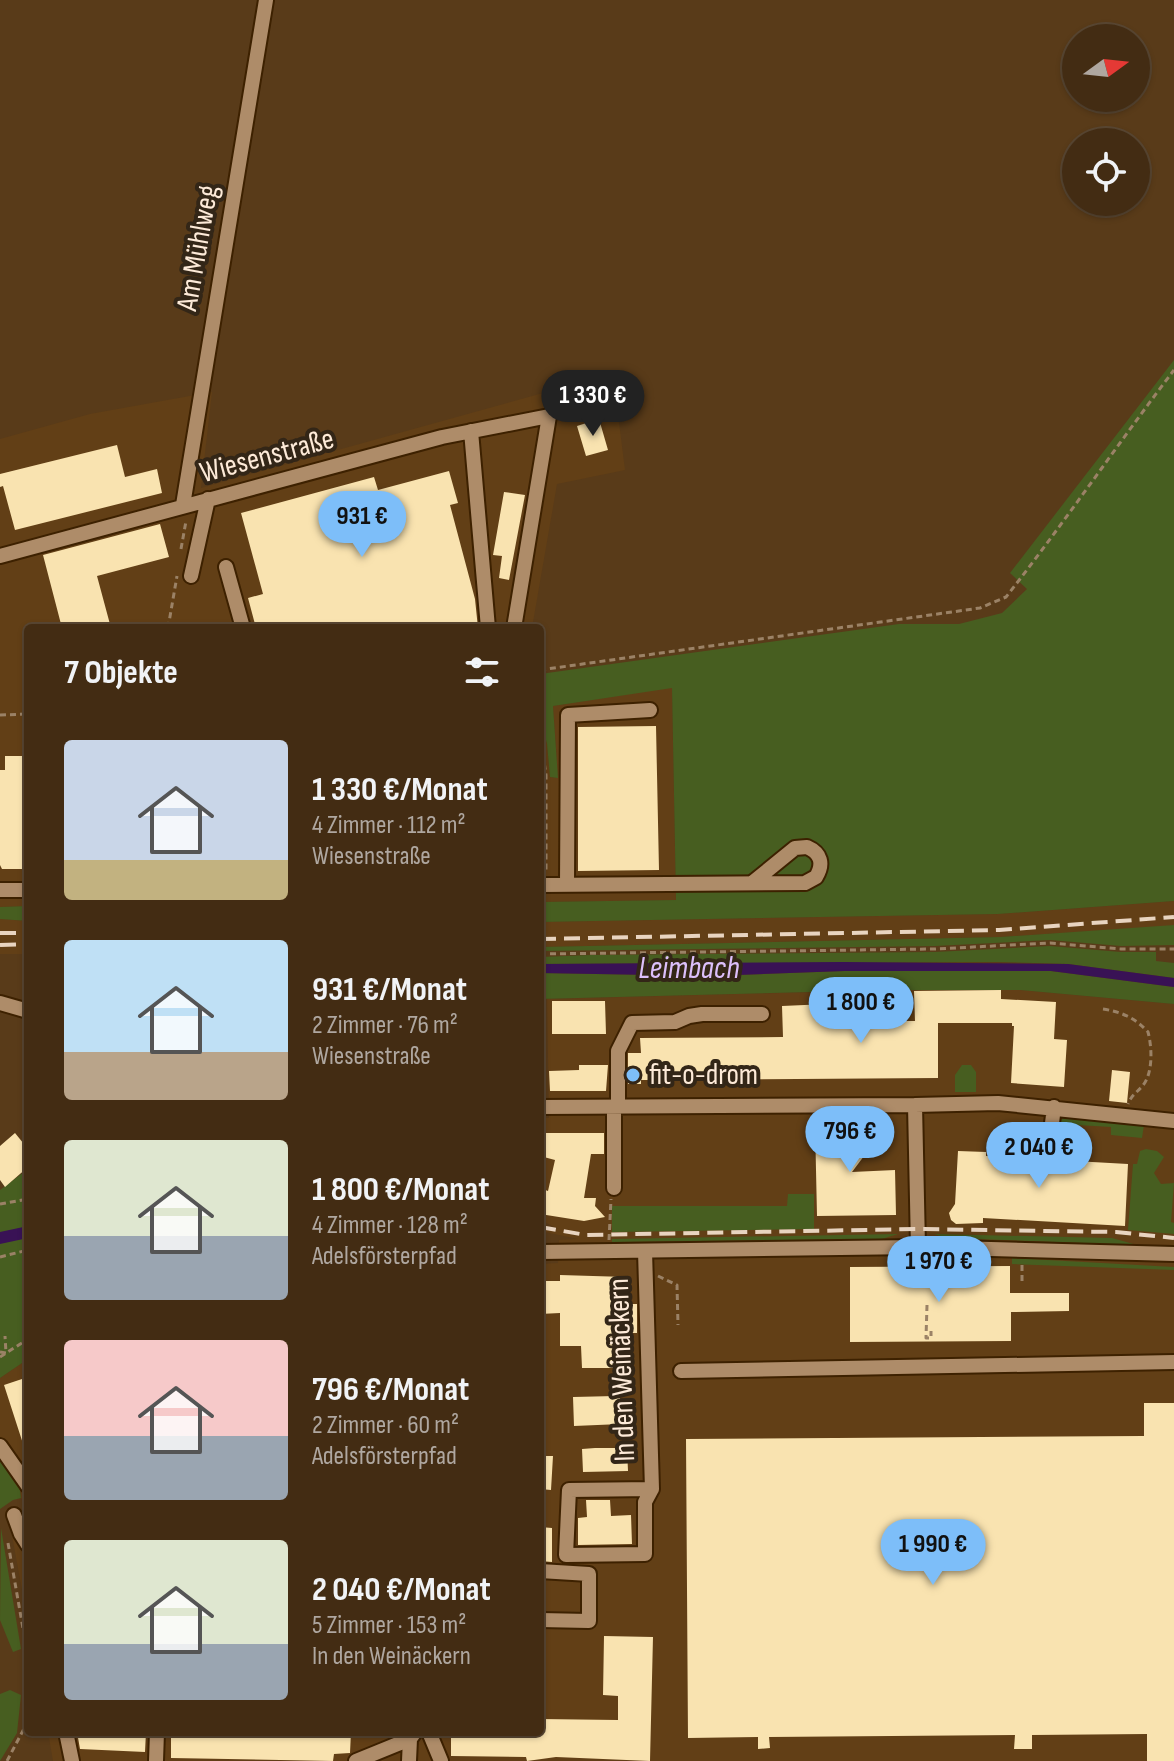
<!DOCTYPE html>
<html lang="de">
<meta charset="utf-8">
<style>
body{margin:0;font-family:"Sofia Sans Condensed",sans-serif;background:#4a341c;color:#f1f3f6;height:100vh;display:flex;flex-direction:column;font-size:30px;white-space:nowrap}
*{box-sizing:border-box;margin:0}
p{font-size:26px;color:#afa7a0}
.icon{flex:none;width:44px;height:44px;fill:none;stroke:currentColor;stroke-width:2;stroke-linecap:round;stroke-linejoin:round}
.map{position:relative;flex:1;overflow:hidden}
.details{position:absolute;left:24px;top:624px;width:520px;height:1112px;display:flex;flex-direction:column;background:#432c13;border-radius:8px;box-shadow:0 2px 6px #0004,0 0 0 2px #5b4833}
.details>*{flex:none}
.needle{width:52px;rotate:75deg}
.controls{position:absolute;left:1062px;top:24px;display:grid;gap:16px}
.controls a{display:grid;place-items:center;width:88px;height:88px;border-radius:50%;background:#432c13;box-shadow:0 2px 6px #0004,0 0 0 2px #5b4833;font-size:40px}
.price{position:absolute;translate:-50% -68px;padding:0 18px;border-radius:28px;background:#7dbef9;color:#111;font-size:26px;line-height:52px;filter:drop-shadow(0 2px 4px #0008)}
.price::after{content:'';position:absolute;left:50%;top:48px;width:24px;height:18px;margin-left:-12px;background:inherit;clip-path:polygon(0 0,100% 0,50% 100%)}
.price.selected{background:#222;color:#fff}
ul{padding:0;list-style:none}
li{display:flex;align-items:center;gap:24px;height:200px;padding:0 40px}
li span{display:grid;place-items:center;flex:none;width:224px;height:160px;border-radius:8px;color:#555}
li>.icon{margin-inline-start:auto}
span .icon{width:96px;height:96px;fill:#fffc;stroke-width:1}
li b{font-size:34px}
h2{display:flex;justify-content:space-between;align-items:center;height:96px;padding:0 40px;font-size:34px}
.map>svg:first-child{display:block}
.built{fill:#623f16}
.green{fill:#475e20}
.water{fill:#391255}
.building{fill:#f9e3b0}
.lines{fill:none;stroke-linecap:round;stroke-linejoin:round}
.minor-casing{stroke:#3d2100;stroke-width:18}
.path{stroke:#9b8266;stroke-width:3;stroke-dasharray:6 4;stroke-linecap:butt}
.minor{stroke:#ae8c69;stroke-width:14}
.rail{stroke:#e8d4c0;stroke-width:4;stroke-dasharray:16 8;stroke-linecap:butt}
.poi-dot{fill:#7dbef9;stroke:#332617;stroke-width:3}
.labels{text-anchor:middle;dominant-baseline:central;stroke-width:8;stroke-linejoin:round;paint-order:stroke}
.street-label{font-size:30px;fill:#fdead8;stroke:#332617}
.poi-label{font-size:30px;fill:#fdead8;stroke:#332617;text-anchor:start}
.water-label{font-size:32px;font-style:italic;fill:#dcbffb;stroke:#332617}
</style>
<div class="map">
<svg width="1174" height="1761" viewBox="0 0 1174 1761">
<rect width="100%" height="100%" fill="#593b19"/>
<!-- built -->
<path class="built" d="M614 383 625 470 557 484 532 628H28V906L0 907V439L90 414 212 392 201 488 561 388Z
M672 687 676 900 540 902V717L547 744 550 777 558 778 553 706Z
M1174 901V925L1157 927 1000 937 540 947V922L998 914Z
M0 919 28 921V954H0Z
M892 990H1020L1174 1004V1761H53L48 1732H540V1264L558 1263 559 1240 578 1239 540 1231V1224L559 1229 540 1220V1118H549L547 999Z
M28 1359V1509L21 1498 19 1483 0 1456V1378Z
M28 1519V1622L10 1525Z"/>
<!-- green -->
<path class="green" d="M1174 360V901L998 914 540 922V902L676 900 672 688 553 706 558 778 550 777 547 744 540 717V674L899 624H959L1002 613 1027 589 1010 573Z
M540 747 543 775V870H540Z
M28 906V921L0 919V907Z
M1174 925V945L1121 946 1050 940 935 946 540 951V947L1000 937Z
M1050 946 1121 952H1156V961L1174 963V978L1068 964 998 962 540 964V957L591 955 934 952Z
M844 971H1051L1174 987V1004L1020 990H892L540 999V973L710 976Z
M962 1065H971L976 1072V1092H955V1075Z
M1063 1117 1144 1125 1142 1138 1111 1135V1127L1060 1124Z
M1146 1149 1157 1151 1164 1157 1154 1173 1161 1184 1174 1183 1171 1222 1174 1223V1234L1128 1230 1133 1164H1137L1140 1151Z
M28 1169V1359L0 1378V1190Z
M788 1194H814V1229L612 1232V1206H787Z
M898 1234 882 1239 612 1242V1239Z
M934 1234 1112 1238 1137 1245 947 1238Z
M1012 1258 1174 1267V1270L1012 1264Z
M0 1456 19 1483 21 1498 13 1500 0 1509Z
M1 1528 21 1649 13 1652 0 1620Z
M10 1690 21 1695 17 1733 0 1761V1694Z"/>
<!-- water -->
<path class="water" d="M843 962 1068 964 1174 978V987L1051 971H844L710 976 540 973V964Z
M28 1226V1238L0 1244V1232Z"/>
<!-- building -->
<path class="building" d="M599 419 608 450 586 456 577 426Z
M117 445 125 477 157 469 162 493 15 530 3 486 0 487V474Z
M449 471 458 503 450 505 475 599 478 628H256L248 598 263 594 241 513 374 477 378 490Z
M504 492 525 495 509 580 499 578 502 556 493 555Z
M160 524 169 557 97 576 111 628H62L43 555Z
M656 726 659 870 578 871V727Z
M5 756H28V869H2L0 865V770H5Z
M1001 990V999L1056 1002 1054 1039 1067 1040 1064 1087 1011 1083 1014 1026H1012V1023H938V1078L641 1080V1084H628V1053H641L640 1038 783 1037 782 1006 827 1004 828 1021H915L914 991Z
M552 1001H605L606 1034H552Z
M579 1065H608L606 1091H550L549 1071 579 1070Z
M1112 1070 1130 1072 1127 1103 1109 1101Z
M840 1118 845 1123H861V1129L873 1144 852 1172 895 1170 896 1215 817 1216 815 1124 834 1123Z
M15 1133 28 1149V1167L5 1187 0 1180V1146Z
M540 1133H604V1154H591L584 1198H596L595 1206 605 1217 584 1221 540 1214V1188L548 1191 555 1160 540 1156Z
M958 1151 986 1152V1156L1128 1164 1125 1226 983 1218V1223L956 1224 951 1220 949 1213 955 1204Z
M1010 1266V1293H1069V1311L1011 1312V1341L850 1342V1267Z
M560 1275 626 1277V1304H637V1333H626L627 1346H617V1368H582L581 1346H560V1313L540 1314V1281H560Z
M28 1377V1453H26L4 1385Z
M615 1396V1398H620L621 1424 574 1426 573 1397Z
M1144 1403H1174V1761H1147V1734L1032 1735V1749H1014L1015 1735 769 1737 770 1748 758 1749V1737L688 1738 686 1439 1144 1436Z
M595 1448H627L628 1471 583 1472 582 1449Z
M540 1456H553L551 1490 540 1489Z
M586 1500H610L611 1516 631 1515 632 1544 578 1545V1518L587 1517Z
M540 1527 552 1528V1562L540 1561Z
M604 1636 653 1637 650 1761 556 1757 527 1761 526 1757 451 1756V1732H540V1719L618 1720V1696L603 1695Z
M77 1732H146L145 1752 80 1749Z
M171 1732H351L350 1753 334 1754 333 1761 171 1758Z"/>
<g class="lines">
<defs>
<path id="minor" d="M471 431 488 628
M183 505 266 0
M0 556 442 437 549 416 560 405 605 399
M226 567 243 628
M191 576 208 499
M514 628 549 416
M540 885 805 883 816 877C824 864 821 853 807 847L795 848 752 883
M567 885 568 715 650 710
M0 890H28
M0 1003 28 1011
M915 1105 998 1103 1174 1121
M540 1107 915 1105 918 1247
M618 1107V1051L632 1023 675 1022 689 1016 702 1014H762
M1050 1139 1054 1107
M614 1188V1107
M645 1251 652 1489
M540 1252 918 1247 1174 1254
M681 1371 1174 1362
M0 1446 28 1486
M652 1489 645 1502V1554L566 1555 569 1490Z
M14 1515 21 1534 28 1545
M540 1571 589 1574V1621L540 1620
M66 1732 72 1761
M429 1732 441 1761
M156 1761 157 1732
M356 1761 410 1739 415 1732
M409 1761 410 1739"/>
</defs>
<!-- minor casing -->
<use href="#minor" class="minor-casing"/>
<!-- path -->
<path class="path" d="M181 549 186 521
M168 628 177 576
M540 670 980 608 1006 597C1064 523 1117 445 1174 370
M0 715 28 714
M540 734 546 775V873
M540 954 935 949 1050 943 1121 949H1174
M1103 1009C1122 1012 1135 1018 1148 1032 1152 1047 1153 1071 1144 1084 1138 1092 1132 1094 1128 1104
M0 1204 28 1199
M609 1240 611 1199
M0 1257 28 1250
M658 1276 677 1285 678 1325
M1022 1281V1264
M927 1305 926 1338H931V1331
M0 1352 6 1353 5 1336
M0 1357 28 1339
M8 1543 28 1657
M7 1761 28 1721"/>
<!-- minor -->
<use href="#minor" class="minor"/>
<!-- rail -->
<path class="rail" d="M0 933H28
M540 939 999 930 1174 917
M0 945 28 944
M540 1227 586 1235 917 1229 1116 1232 1174 1238"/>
</g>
<!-- markers -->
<circle class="poi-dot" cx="633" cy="1075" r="8"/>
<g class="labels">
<!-- street labels -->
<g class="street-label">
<text transform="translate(198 248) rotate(-80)">Am Mühlweg</text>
<text transform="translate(267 456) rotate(-15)">Wiesenstraße</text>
<text transform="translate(622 1370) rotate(-92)">In den Weinäckern</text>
</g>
<!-- poi labels -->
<g class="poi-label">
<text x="649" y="1075">fit-o-drom</text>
</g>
<!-- water labels -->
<g class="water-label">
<text x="689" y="968">Leimbach</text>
</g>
</g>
</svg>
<div class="controls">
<a><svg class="needle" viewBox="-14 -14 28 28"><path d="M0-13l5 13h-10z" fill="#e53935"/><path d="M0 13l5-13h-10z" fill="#afa7a0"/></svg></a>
<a><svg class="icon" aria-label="locate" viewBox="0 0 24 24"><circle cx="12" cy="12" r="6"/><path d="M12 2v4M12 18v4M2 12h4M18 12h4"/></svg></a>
</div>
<b class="price selected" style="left:593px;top:438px">1 330 €</b>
<b class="price" style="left:362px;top:559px">931 €</b>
<b class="price" style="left:861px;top:1045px">1 800 €</b>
<b class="price" style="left:850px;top:1174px">796 €</b>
<b class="price" style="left:1039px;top:1190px">2 040 €</b>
<b class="price" style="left:939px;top:1304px">1 970 €</b>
<b class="price" style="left:933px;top:1587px">1 990 €</b>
<section class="details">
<h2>7 Objekte<svg class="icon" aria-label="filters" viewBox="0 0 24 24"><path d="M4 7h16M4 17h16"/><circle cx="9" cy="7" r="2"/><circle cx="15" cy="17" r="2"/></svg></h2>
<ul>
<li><span style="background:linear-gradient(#c9d6e8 75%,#c2b280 0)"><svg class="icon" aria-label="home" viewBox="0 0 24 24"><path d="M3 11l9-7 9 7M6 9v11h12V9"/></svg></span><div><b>1 330 €/Monat</b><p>4 Zimmer · 112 m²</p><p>Wiesenstraße</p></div></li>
<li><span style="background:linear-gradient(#bfe0f5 70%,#b9a48a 0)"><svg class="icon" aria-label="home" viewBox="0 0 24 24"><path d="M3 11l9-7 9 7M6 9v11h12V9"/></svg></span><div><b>931 €/Monat</b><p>2 Zimmer · 76 m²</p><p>Wiesenstraße</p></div></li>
<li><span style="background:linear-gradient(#dfe7d0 60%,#9aa5b1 0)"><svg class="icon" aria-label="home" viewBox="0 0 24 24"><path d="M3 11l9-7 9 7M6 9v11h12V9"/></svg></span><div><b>1 800 €/Monat</b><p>4 Zimmer · 128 m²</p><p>Adelsförsterpfad</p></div></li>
<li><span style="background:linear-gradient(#f6c9c9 60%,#9aa5b1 0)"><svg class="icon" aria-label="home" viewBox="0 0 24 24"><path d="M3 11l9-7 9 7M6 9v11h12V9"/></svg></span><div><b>796 €/Monat</b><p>2 Zimmer · 60 m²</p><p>Adelsförsterpfad</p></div></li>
<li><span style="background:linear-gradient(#dfe7d0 65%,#9aa5b1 0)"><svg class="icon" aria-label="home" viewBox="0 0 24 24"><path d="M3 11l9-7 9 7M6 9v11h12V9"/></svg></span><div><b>2 040 €/Monat</b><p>5 Zimmer · 153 m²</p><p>In den Weinäckern</p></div></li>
</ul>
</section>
</div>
